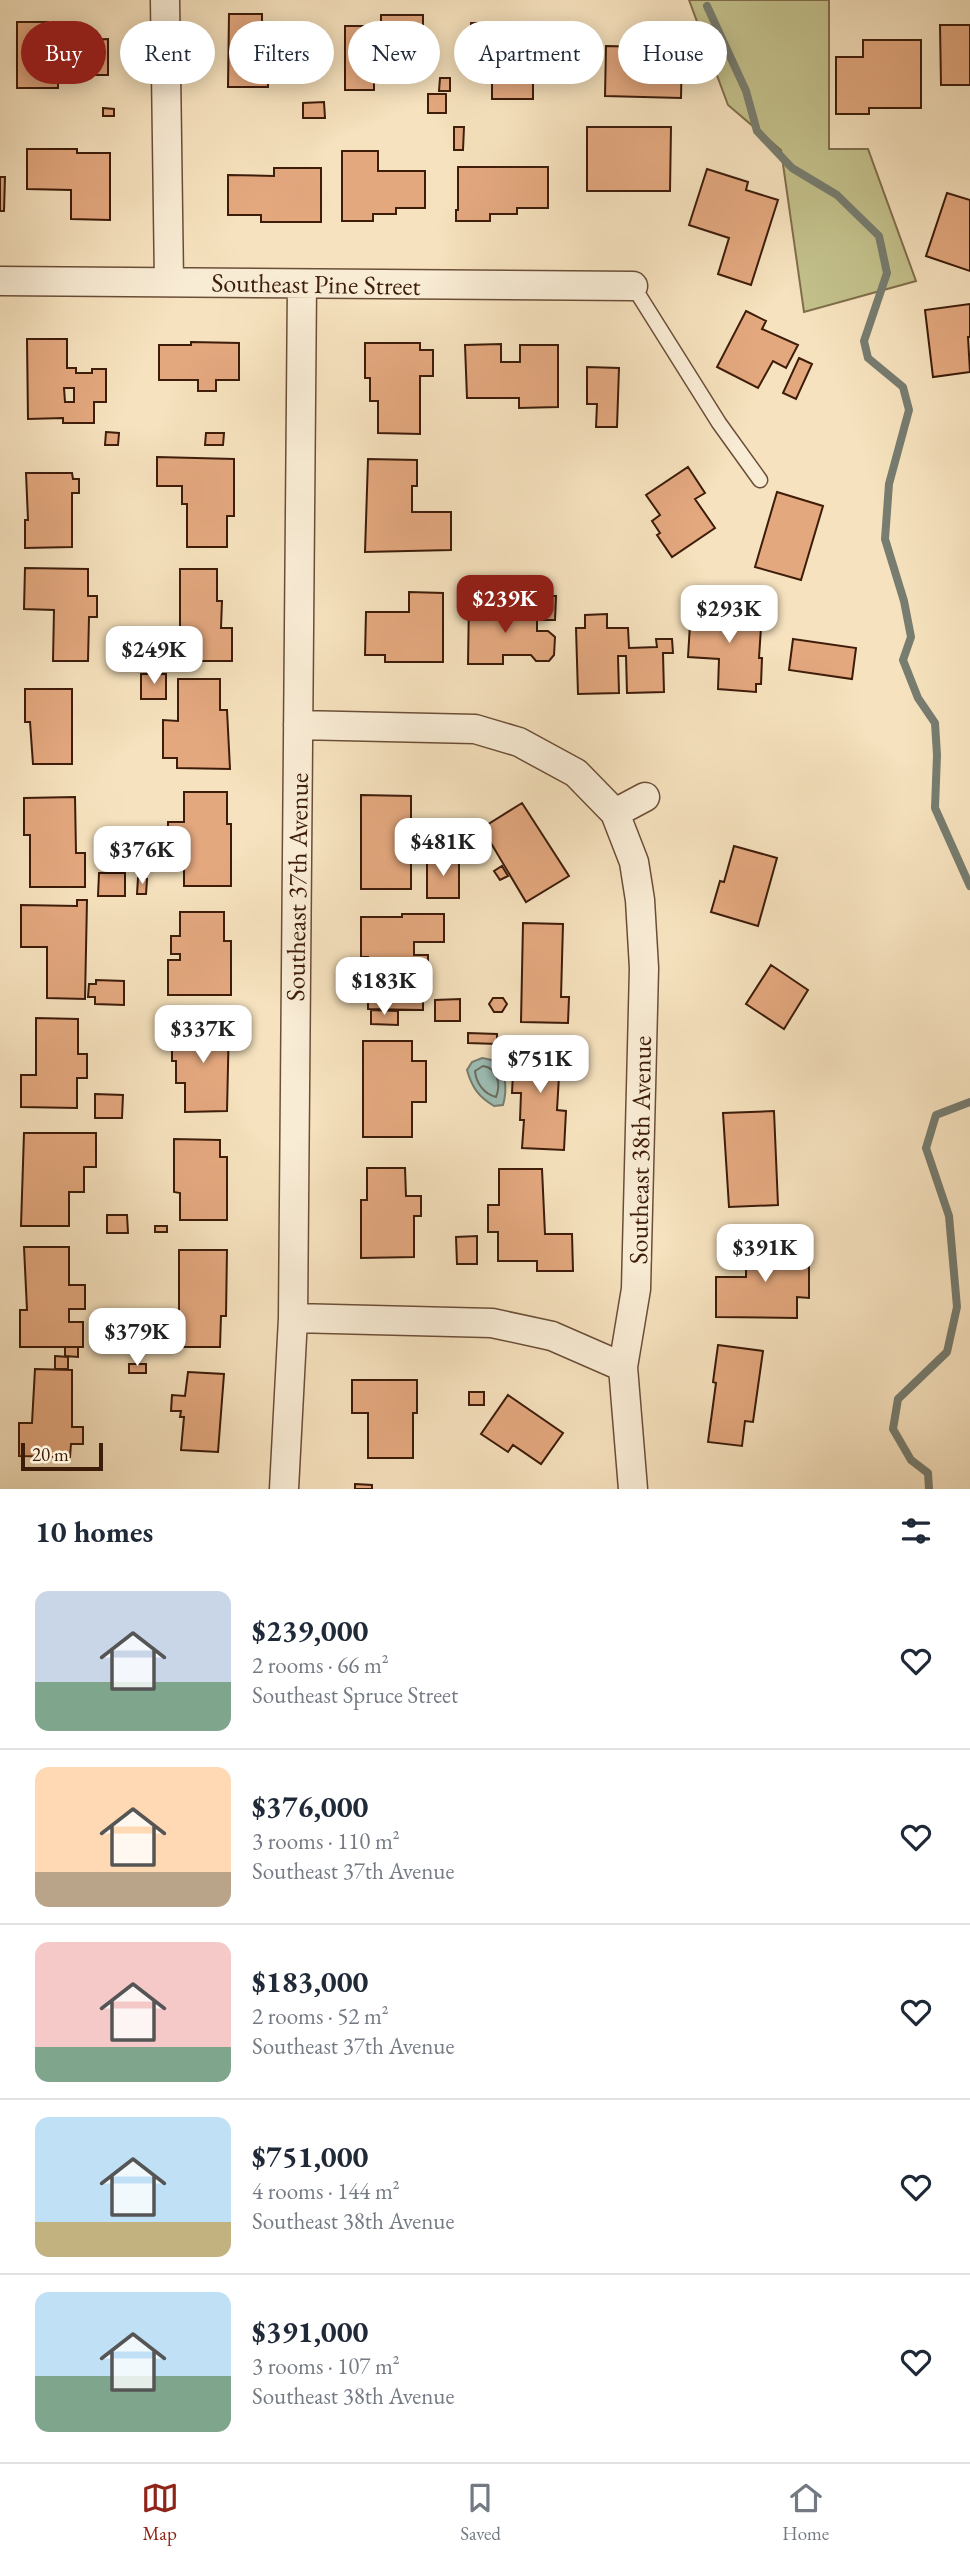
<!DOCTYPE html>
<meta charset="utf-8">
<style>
body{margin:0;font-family:"EB Garamond",serif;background:#f2f2f3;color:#1f2937;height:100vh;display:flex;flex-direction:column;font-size:26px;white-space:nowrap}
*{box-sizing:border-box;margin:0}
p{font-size:23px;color:#747a83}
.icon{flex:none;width:38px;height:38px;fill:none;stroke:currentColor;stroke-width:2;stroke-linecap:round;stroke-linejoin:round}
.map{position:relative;height:1489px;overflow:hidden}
.sheet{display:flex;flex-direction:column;background:#fff;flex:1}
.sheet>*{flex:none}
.guide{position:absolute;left:21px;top:21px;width:929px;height:63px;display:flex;gap:14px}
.scale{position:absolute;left:21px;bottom:18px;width:82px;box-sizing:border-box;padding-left:7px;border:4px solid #3d1c0a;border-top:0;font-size:19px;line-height:24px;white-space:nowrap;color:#3d1c0a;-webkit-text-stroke:5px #f9ecd5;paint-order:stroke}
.price{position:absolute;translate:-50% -60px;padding:0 16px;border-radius:14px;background:#fff;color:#222;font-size:23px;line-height:46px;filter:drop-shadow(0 2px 4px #0008)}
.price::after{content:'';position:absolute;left:50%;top:42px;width:21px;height:16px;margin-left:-10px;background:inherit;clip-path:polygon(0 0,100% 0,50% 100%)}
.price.on{background:#8f2418;color:#fff}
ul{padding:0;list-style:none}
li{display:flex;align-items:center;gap:21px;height:175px;padding:0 35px}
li+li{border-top:2px solid #e0e1e3}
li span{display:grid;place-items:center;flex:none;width:196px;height:140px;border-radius:14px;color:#555}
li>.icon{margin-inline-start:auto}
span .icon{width:84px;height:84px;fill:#fffc;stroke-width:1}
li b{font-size:30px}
h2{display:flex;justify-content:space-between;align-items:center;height:84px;padding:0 35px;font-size:30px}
.chip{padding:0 24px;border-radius:32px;background:#fff;box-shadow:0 4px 18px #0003;font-size:24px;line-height:63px}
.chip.on{background:#8f2418;color:#fff}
.tabs{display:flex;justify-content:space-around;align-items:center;height:98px;border-top:2px solid #e0e1e3;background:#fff;font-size:19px;color:#747a83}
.tabs a{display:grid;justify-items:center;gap:4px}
.tabs .on{color:#8f2418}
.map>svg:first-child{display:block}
.green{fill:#c3c18c;stroke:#806e4b;stroke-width:2}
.water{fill:#9dbdb4;stroke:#777d70;stroke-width:2}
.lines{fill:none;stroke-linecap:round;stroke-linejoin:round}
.shore{stroke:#6d6c5f;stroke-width:2}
.stream{stroke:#777d70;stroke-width:8}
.building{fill:#e4a87f;stroke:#3d1c0a;stroke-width:2;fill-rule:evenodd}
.service-casing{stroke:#6b4e37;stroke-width:17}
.minor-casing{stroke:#6b4e37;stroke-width:31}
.service{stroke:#f9ecd5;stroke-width:14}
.minor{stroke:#f9ecd5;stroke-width:28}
.labels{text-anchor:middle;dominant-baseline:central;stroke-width:6;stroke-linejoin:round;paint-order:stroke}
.street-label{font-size:26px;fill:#3d1c0a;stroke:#f9ecd5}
</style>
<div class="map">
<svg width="970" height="1489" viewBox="0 0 970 1489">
<rect width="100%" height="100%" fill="#f6e2be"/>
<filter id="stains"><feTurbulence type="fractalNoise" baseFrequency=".00286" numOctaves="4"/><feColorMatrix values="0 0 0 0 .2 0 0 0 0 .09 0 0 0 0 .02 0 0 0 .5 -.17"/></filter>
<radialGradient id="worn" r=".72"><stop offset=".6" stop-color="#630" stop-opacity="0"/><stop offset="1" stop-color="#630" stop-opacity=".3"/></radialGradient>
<!-- green -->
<path class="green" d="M689 0H829V149H868L916 281 804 312 781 150 728 105Z"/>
<!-- water -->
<path class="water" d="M482 1058C486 1059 490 1059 494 1061 507 1068 507 1092 503 1105L494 1106C479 1097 472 1088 467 1070L472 1062Z"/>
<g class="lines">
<!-- shore -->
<path class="shore" d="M483 1066C498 1068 501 1085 496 1097 484 1094 476 1083 475 1071Z"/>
<!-- stream -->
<path class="stream" d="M707 6 746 91 757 131 792 168 837 195 879 236 887 273 864 341 868 358 903 387 909 410 889 484 885 539 904 601 911 637 903 660 918 698 935 723 937 755 935 808 970 886
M929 1489 928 1473 911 1460 893 1429 898 1399 947 1352 957 1307 949 1216 926 1148 936 1115 970 1102"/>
</g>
<!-- building -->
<path class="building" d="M229 14H262V27L318 28V67H268V87H228Z
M381 15H423V70H374V90H345V26H381Z
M17 22H48L49 34H76V40L108 39V75H58V88H17Z
M471 23H542V65H533V99H492V64H470Z
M940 25H970V85H941Z
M863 40H921V108H869V114H836V57H863Z
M606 46 682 48 681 98 605 96Z
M440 78H450V91H439Z
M428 94H446V113H428Z
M324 102 325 118H303V103Z
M103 108 114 109V116H103Z
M454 127H464L463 150H454Z
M587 127H671L670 191H587Z
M27 149H77V153H110V220L71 219V190L27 189Z
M342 151H378V171H425V208H396V214H373V221H342Z
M458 167H548V208H517V214H490V221H456V210H458Z
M274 168H321V222H261V215H228V175L274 176Z
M707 169 748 182 746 190 778 200 751 285 718 274 729 238 689 225Z
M0 177H5L4 211H0Z
M947 193 970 200V271L926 256Z
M970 304V337H968L970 372 933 377 925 310Z
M746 311 766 321 762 329 798 345 786 368 773 361 758 388 717 367Z
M27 339H67V368H76V373H92V369H106V402H94V423H63V418L28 419ZM64 388H74V402H65Z
M191 342 239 343V380H216V391H198V380H159V345H191Z
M365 343H420V350H433V376H420V434L378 433V401H370V378H365Z
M501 344V362H520V345H558V407L519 408V398H467L465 345Z
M799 358 812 364 796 399 783 393Z
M587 367 619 368 617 427H596L597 404H587Z
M106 432 119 433 118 445H105Z
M206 433H224L223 445H205Z
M157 457 234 459V516H227V547H187V504H182V486H157Z
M368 459 417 460V486H412V512H451V550L365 552Z
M688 467 705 493 695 499 715 528 672 557 657 535 660 533 652 521 660 515 646 495Z
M26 473H72L73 479H79V493H72V547L25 548V520H28Z
M777 492 823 506 801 580 755 567Z
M25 568 88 569V596H97V617H89L88 661H53L54 610 24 609Z
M180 569H217V601H222L221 628H232V661H180V652L170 651V627H180Z
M409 592 443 593V662H385V655H365L366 612H409Z
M541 596H556L555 620H540Z
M469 601H504V612H537V631H548L555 637 554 655 549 661H536L531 655H503V664H468Z
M691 608 762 612 759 658H762L761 684H756V692L718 689 719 659 688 657Z
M607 614V628H628L629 648 657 647 656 639H672L673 653H663L664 692 627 693 626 656H618L619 693 578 694 576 628H585V615Z
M793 639 856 648 852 679 789 670Z
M135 650H160L159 667H135Z
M141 674H166V699H141Z
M178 679H220V710H227L230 769 177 768V758H163V720L178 721Z
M25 689H72V764H33L30 722H25Z
M184 792H227V824H231V886H184V857H168V822H184Z
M361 795 411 796V889H361Z
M75 797 76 853H85V887H30V835H24V798Z
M522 803 569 876 526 902 482 828Z
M734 846 777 858 758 926 711 912 720 881 724 882Z
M427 859H459V898H427Z
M502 866 508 876 500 880 494 871Z
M99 873H125V896H98Z
M138 878 147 879 146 894H137Z
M77 900H87L85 999 47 998V947H21V905L77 906Z
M180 912H224V941H231V995H168V960H180V954H171V936H180Z
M402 914H444V942H414V955H428V982H423V1010L368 1009V957H361V917H402Z
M523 923 563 924 561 997H569L568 1023 521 1022Z
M771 965 808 990 784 1029 746 1004Z
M96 980 124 981V1005L95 1004V997H88L89 984H96Z
M493 998H503L507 1004 502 1012H494L489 1004Z
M460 999V1021H435V1000Z
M371 1010 398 1011V1025L371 1024Z
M36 1018 78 1019V1054H87V1078H77V1108L21 1107V1075H36Z
M186 1022H229L227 1111 185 1112V1083H176V1061H172V1035H186Z
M468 1033 497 1034V1044L468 1043Z
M524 1040 561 1042 557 1110 566 1111 564 1150 522 1148 524 1120H520L521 1093H512L514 1054 523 1055Z
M363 1041H412V1061H426V1102H412V1137H363Z
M95 1094 123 1095 122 1118H95Z
M774 1111 778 1205 729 1207 723 1113Z
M24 1133H96V1167H84V1192H69V1226H21Z
M174 1139 220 1140V1157H227V1220H180V1193L174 1192Z
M367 1168H405L406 1196H421V1216H414V1257L361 1258V1200H367Z
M499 1169H542L545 1234H572L573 1271H537V1261H498V1232H488V1205H499Z
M107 1215H127L128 1233H107Z
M155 1226H167V1232H155Z
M477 1236V1264H457L456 1237Z
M746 1242 798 1243V1267H809V1298L797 1297V1318L716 1317V1277H746Z
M24 1247H69V1285H85V1309H69V1322H83V1347H20V1310H27Z
M179 1250H227L226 1316H221L220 1347H179Z
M718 1345 763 1351 753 1422 745 1421 742 1446 708 1442 716 1383 713 1382Z
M65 1347H78V1357L65 1356Z
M55 1356 68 1357V1369H55Z
M129 1364H146V1373H129Z
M35 1369 72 1370V1427H83V1444H71L70 1457 19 1456V1423H32Z
M188 1372 224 1374 218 1452 181 1450 184 1417H180L181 1411H171L172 1395 185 1396Z
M352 1380H417V1413H413V1458H368V1413H352Z
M469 1392H484V1405H469Z
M508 1395 563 1433 541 1464 513 1445 508 1452 481 1434Z
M355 1484 372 1485V1489H355Z"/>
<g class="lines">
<defs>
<path id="service" d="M633 286 719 423 760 480"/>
<path id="minor" d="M165 0 169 282
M0 281 633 286
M298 725 475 729 519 742 576 773 615 813 634 862 640 900 644 968 636 1289 623 1367 633 1489
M615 813 645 797
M293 1318 492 1323 552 1336 623 1367
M284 1489 293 1318 302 284"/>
</defs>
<!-- service casing -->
<use href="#service" class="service-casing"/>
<!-- minor casing -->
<use href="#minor" class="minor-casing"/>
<!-- service -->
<use href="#service" class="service"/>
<!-- minor -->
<use href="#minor" class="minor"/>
</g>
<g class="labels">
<!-- street labels -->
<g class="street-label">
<text transform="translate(316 284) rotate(1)">Southeast Pine Street</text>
<text transform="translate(297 887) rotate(-89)">Southeast 37th Avenue</text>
<text transform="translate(640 1150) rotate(-89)">Southeast 38th Avenue</text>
</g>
</g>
<rect width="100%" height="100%" filter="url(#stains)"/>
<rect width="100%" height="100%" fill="url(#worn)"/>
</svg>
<div class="scale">20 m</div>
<b class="price on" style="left:505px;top:635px">$239K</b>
<b class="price" style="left:729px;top:645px">$293K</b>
<b class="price" style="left:154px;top:686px">$249K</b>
<b class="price" style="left:443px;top:878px">$481K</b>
<b class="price" style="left:142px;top:886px">$376K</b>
<b class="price" style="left:384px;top:1017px">$183K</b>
<b class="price" style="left:203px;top:1065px">$337K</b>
<b class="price" style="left:540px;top:1095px">$751K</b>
<b class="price" style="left:765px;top:1284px">$391K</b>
<b class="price" style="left:137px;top:1368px">$379K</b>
<div class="guide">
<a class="chip on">Buy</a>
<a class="chip">Rent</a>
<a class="chip">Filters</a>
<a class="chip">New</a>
<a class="chip">Apartment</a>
<a class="chip">House</a>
</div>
</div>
<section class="sheet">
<h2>10 homes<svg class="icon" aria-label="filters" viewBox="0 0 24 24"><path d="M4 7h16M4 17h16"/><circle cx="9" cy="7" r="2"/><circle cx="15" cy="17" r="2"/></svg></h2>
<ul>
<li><span style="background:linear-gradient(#c9d6e8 65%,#7fa58c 0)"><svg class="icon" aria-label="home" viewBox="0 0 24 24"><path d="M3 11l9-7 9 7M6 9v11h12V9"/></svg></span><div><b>$239,000</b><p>2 rooms · 66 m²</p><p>Southeast Spruce Street</p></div><svg class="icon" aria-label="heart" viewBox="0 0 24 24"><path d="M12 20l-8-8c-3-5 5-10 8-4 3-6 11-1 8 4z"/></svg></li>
<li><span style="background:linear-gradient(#ffd9b3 75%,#b9a48a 0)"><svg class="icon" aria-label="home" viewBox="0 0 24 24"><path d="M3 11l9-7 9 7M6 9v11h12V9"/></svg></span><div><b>$376,000</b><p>3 rooms · 110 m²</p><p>Southeast 37th Avenue</p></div><svg class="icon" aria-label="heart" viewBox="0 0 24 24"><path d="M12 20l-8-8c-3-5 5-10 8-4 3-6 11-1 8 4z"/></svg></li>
<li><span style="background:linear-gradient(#f6c9c9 75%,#7fa58c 0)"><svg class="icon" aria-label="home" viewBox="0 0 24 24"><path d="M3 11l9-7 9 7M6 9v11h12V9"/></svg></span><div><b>$183,000</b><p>2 rooms · 52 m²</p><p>Southeast 37th Avenue</p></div><svg class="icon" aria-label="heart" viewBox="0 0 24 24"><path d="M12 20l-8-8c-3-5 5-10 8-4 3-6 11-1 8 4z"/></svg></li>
<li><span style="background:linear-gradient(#bfe0f5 75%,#c2b280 0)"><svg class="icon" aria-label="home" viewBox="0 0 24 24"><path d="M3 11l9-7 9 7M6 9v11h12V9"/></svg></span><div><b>$751,000</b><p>4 rooms · 144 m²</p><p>Southeast 38th Avenue</p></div><svg class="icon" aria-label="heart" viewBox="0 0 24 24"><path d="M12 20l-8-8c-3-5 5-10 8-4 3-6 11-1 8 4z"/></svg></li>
<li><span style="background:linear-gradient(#bfe0f5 60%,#7fa58c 0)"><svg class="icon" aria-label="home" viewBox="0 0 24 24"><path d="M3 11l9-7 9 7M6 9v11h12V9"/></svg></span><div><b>$391,000</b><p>3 rooms · 107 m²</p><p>Southeast 38th Avenue</p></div><svg class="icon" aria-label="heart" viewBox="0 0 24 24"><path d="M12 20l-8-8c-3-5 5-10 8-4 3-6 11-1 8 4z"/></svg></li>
</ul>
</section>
<nav class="tabs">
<a class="on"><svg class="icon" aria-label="map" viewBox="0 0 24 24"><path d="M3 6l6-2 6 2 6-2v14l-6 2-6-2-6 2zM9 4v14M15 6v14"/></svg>Map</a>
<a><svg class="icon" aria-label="saved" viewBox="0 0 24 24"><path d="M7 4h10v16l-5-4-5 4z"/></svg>Saved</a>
<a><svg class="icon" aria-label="home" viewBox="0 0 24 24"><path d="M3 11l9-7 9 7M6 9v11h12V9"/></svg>Home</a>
</nav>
